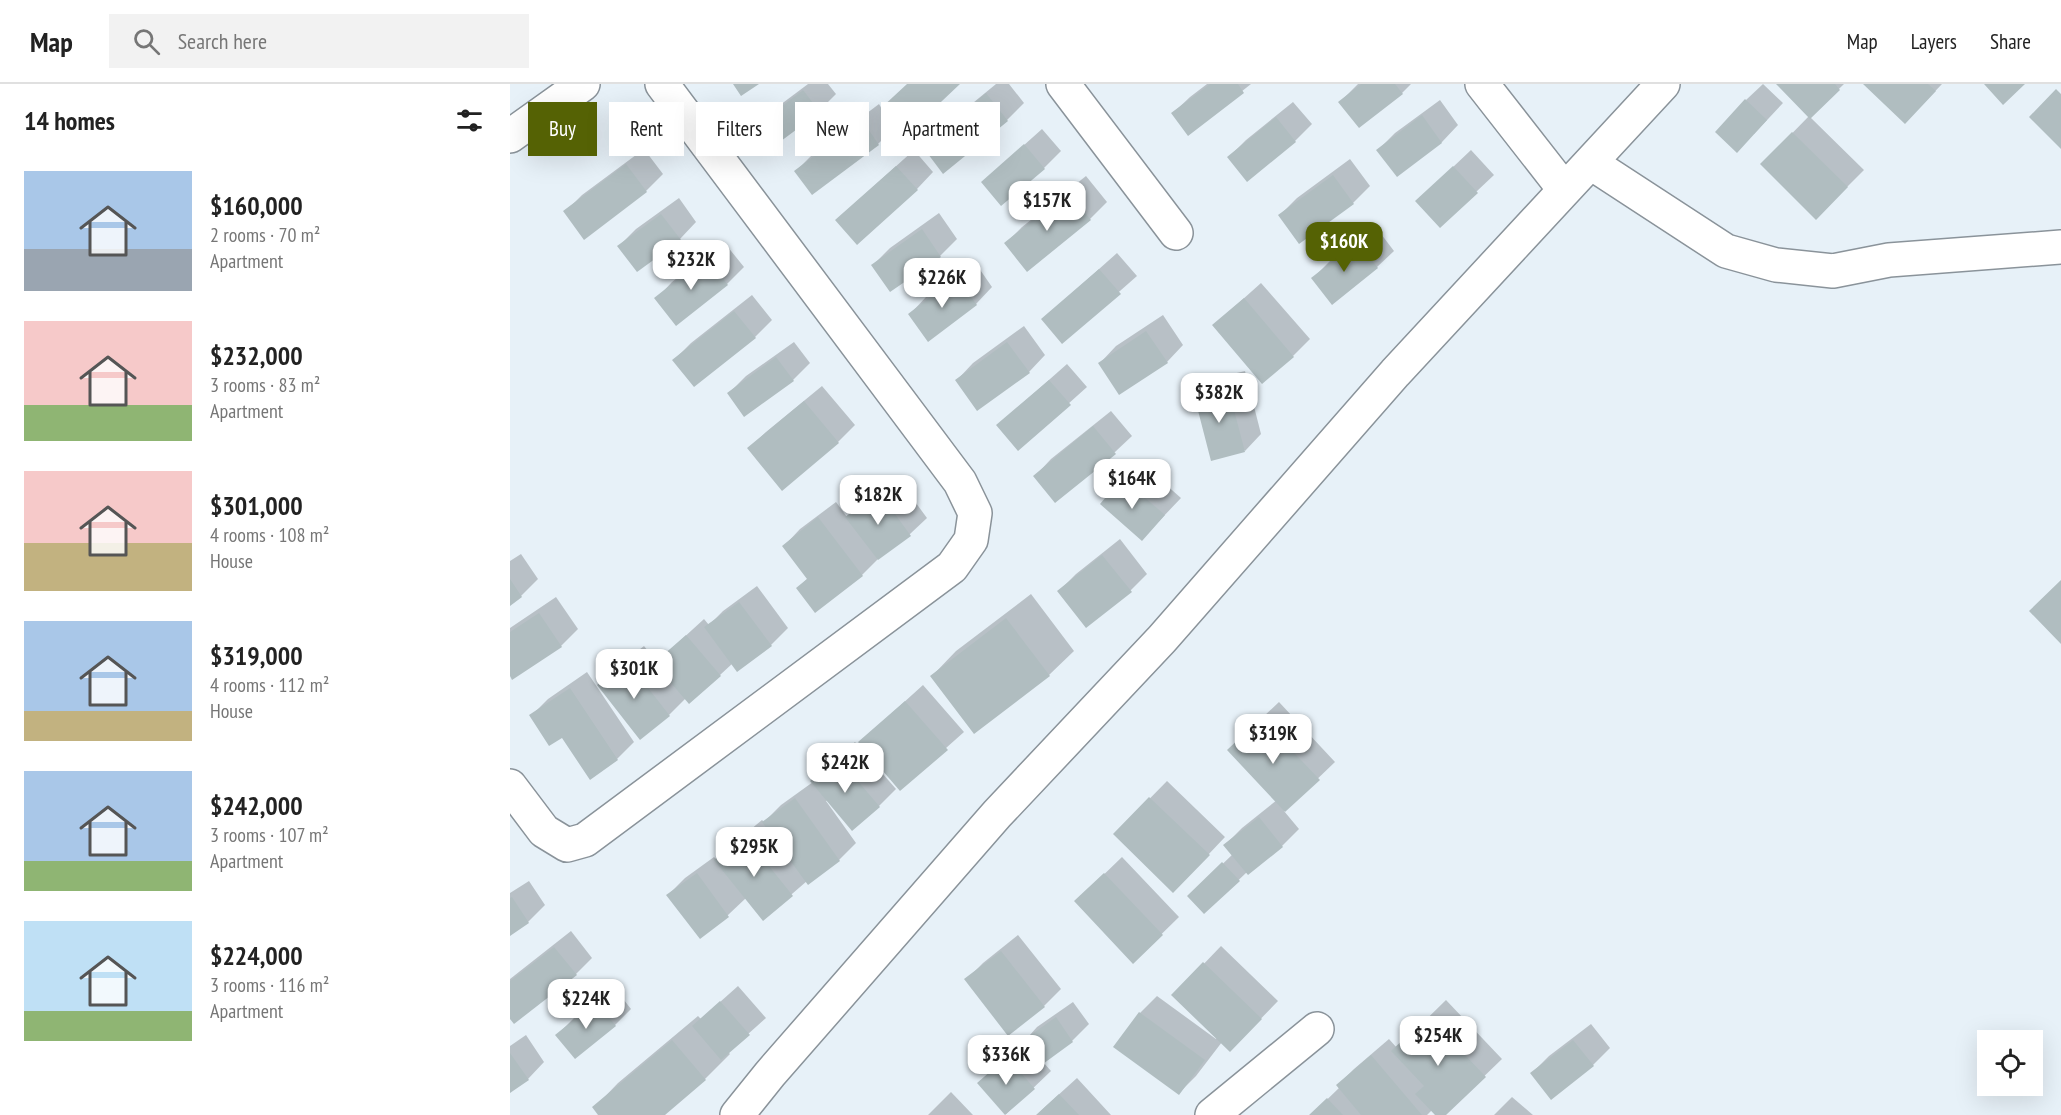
<!DOCTYPE html>
<meta charset="utf-8">
<style>
body{margin:0;font-family:"PT Sans Narrow",sans-serif;background:#f2f2f2;color:#222;height:100vh;display:flex;flex-direction:column;font-size:22px;white-space:nowrap}
*{box-sizing:border-box;margin:0}
p{font-size:20px;color:#767676}
.icon{flex:none;width:33px;height:33px;fill:none;stroke:currentColor;stroke-width:2;stroke-linecap:round;stroke-linejoin:round}
.map{position:relative;flex:1;overflow:hidden}
.panel{display:flex;flex-direction:column;background:#fff;width:510px}
.panel>*{flex:none}
.hud{position:absolute;left:18px;top:18px;width:570px;height:54px;display:flex;gap:12px}
.fabs{position:absolute;left:1467px;top:946px;display:grid;gap:12px}
.fabs a{display:grid;place-items:center;width:66px;height:66px;border-radius:0px;background:#fff;box-shadow:0 6px 24px #0002;font-size:30px}
.price{position:absolute;translate:-50% -51px;padding:0 14px;border-radius:12px;background:#fff;color:#222;font-size:20px;line-height:39px;filter:drop-shadow(0 2px 3px #0008)}
.price::after{content:'';position:absolute;left:50%;top:36px;width:18px;height:14px;margin-left:-9px;background:inherit;clip-path:polygon(0 0,100% 0,50% 100%)}
.price.active{background:#556204;color:#fff}
ul{padding:0;list-style:none}
li{display:flex;align-items:center;gap:18px;height:150px;padding:0 24px}
li span{display:grid;place-items:center;flex:none;width:168px;height:120px;border-radius:0px;color:#555}
li>.icon{margin-inline-start:auto}
span .icon{width:72px;height:72px;fill:#fffc;stroke-width:1}
li b{font-size:26px}
h2{display:flex;justify-content:space-between;align-items:center;height:72px;padding:0 24px;font-size:26px}
.tag{padding:0 21px;border-radius:0px;background:#fff;box-shadow:0 6px 24px #0002;font-size:21px;line-height:54px}
.tag.active{background:#556204;color:#fff}
header{display:flex;align-items:center;gap:36px;box-sizing:border-box;height:84px;padding:0 30px;background:#fff;border-bottom:2px solid #e0e0e0}
header strong{font-size:28px}
nav{display:flex;gap:33px;margin-inline-start:auto;font-size:21px}
.search{width:420px;height:54px;background:#f2f2f2;display:flex;align-items:center;gap:15px;box-sizing:border-box;padding:0 21px;border-radius:0px;color:#767676;font-size:22px}
main{display:flex;flex:1;min-height:0}
.map>svg:first-child{display:block}
.shadow{fill:#0003}
.building{fill:#b0bdc0}
.lines{fill:none;stroke-linecap:round;stroke-linejoin:round}
.minor-casing{stroke:#8a939a;stroke-width:36}
.minor{stroke:#fff;stroke-width:33}
</style>
<header>
<strong>Map</strong>
<div class="search"><svg class="icon" aria-label="search" viewBox="0 0 24 24"><circle cx="10" cy="10" r="6"/><path d="M15 15l6 6"/></svg>Search here</div>
<nav><a>Map</a><a>Layers</a><a>Share</a></nav>
</header>
<main>
<section class="panel">
<h2>14 homes<svg class="icon" aria-label="filters" viewBox="0 0 24 24"><path d="M4 7h16M4 17h16"/><circle cx="9" cy="7" r="2"/><circle cx="15" cy="17" r="2"/></svg></h2>
<ul>
<li><span style="background:linear-gradient(#a9c7e8 65%,#9aa5b1 0)"><svg class="icon" aria-label="home" viewBox="0 0 24 24"><path d="M3 11l9-7 9 7M6 9v11h12V9"/></svg></span><div><b>$160,000</b><p>2 rooms · 70 m²</p><p>Apartment</p></div></li>
<li><span style="background:linear-gradient(#f6c9c9 70%,#8fb573 0)"><svg class="icon" aria-label="home" viewBox="0 0 24 24"><path d="M3 11l9-7 9 7M6 9v11h12V9"/></svg></span><div><b>$232,000</b><p>3 rooms · 83 m²</p><p>Apartment</p></div></li>
<li><span style="background:linear-gradient(#f6c9c9 60%,#c2b280 0)"><svg class="icon" aria-label="home" viewBox="0 0 24 24"><path d="M3 11l9-7 9 7M6 9v11h12V9"/></svg></span><div><b>$301,000</b><p>4 rooms · 108 m²</p><p>House</p></div></li>
<li><span style="background:linear-gradient(#a9c7e8 75%,#c2b280 0)"><svg class="icon" aria-label="home" viewBox="0 0 24 24"><path d="M3 11l9-7 9 7M6 9v11h12V9"/></svg></span><div><b>$319,000</b><p>4 rooms · 112 m²</p><p>House</p></div></li>
<li><span style="background:linear-gradient(#a9c7e8 75%,#8fb573 0)"><svg class="icon" aria-label="home" viewBox="0 0 24 24"><path d="M3 11l9-7 9 7M6 9v11h12V9"/></svg></span><div><b>$242,000</b><p>3 rooms · 107 m²</p><p>Apartment</p></div></li>
<li><span style="background:linear-gradient(#bfe0f5 75%,#8fb573 0)"><svg class="icon" aria-label="home" viewBox="0 0 24 24"><path d="M3 11l9-7 9 7M6 9v11h12V9"/></svg></span><div><b>$224,000</b><p>3 rooms · 116 m²</p><p>Apartment</p></div></li>
</ul>
</section>
<div class="map">
<svg width="1551" height="1031" viewBox="0 0 1551 1031">
<rect width="100%" height="100%" fill="#e7f1f8"/>
<!-- shadow -->
<path class="shadow" d="M298 0H318L326 10 309 27 249 41 266 24Z
M398 0H448L387 41 368 60 302 109 286 87 303 70 369 20 372 25Z
M486 0H499L514 19 497 36 433 88 414 62 430 46Z
M697 0H741L678 50 663 29 680 13Z
M848 0H901L892 9 830 18Z
M1253 0 1273 19 1244 50 1236 16Z
M1268 0H1334L1300 33 1354 86 1306 134 1252 80 1299 32Z
M1355 0H1432L1412 21Z
M930 16 948 41 932 58 887 91 868 66 885 49Z
M783 18 802 40 785 57 738 96 719 73 736 56Z
M532 45 551 67 534 84 473 98Z
M134 65 153 90 136 107 55 128 72 111Z
M404 66 423 88 407 105 344 120Z
M961 66 984 91 930 142 924 101Z
M840 75 860 102 843 119 789 158 770 131 787 114Z
M576 92 597 118 580 135 496 159 512 143Z
M169 114 186 138 170 155 109 162 126 145Z
M429 129 447 155 430 172 363 181 380 164Z
M865 142 884 167 867 183 803 194 820 177Z
M213 157 234 183 217 200 167 240 146 215 162 198Z
M607 169 627 192 552 258 533 235Z
M464 177 482 203 466 220 400 230 416 213Z
M751 199 800 255 783 272 704 241Z
M242 211 262 236 245 253 164 276 181 259Z
M653 231 673 261 657 278 590 279 606 262Z
M514 242 535 271 519 288 447 296 463 279Z
M284 258 300 279 283 296 219 309 236 292Z
M557 280 577 303 509 364 488 341Z
M735 287 751 350 735 367 685 312 702 295Z
M312 302 345 341 328 358 239 364 256 348Z
M601 327 622 352 605 368 525 392 541 375Z
M630 378 671 414 632 455 592 420Z
M386 392 417 434 400 450 370 473 352 491 306 527 288 504 298 494 274 462 290 445 326 418 337 433 354 416Z
M610 455 637 490 621 506 576 542 549 507 566 490Z
M11 470 28 495 11 512 0 520V477Z
M247 502 278 544 261 561 223 579 210 591 176 614 159 631 89 601 106 584 134 562 147 578 194 535 199 541 213 527Z
M521 510 564 567 539 591 422 592 446 567Z
M46 513 68 545 51 562 0 589V544Z
M77 588 124 658 107 675 52 652 21 632 38 615Z
M413 601 454 648 390 705 350 658Z
M769 618 825 678 774 727 789 745 772 762 737 788 695 828 679 812 723 770 715 761 732 744 767 716 736 649Z
M345 658 386 705 369 722 318 716 316 717 346 759 329 776 297 797 253 835 236 814 218 831 190 853 158 811 175 794 204 773 207 776 223 760 252 736 254 738 271 721 303 698 318 681Z
M657 697 715 753 680 790 605 750Z
M612 773 669 833 623 878 583 801Z
M19 797 35 821 18 838 0 850V809Z
M61 847 82 874 66 890 0 933V895Z
M508 851 551 905 534 922 456 896 473 879Z
M711 862 768 917 737 949 712 958 686 992 669 1009 605 963 630 929 647 912 706 955 707 953 664 911Z
M103 902 121 925 105 941 47 951 64 934Z
M228 902 256 934 218 968 220 970 195 995 153 1031H90L84 1024 108 999 188 932 191 935Z
M936 916 992 975 934 1031H927L922 1026 917 1031H801L829 1004 828 1001 844 985 879 955 887 964Z
M563 918 579 940 562 957 533 978 541 987 496 1030 486 983 511 961 527 943Z
M1081 940 1100 964 1083 981 1022 989 1039 972Z
M16 951 34 978 18 995 0 1007V962Z
M567 994 601 1031H527L535 1023Z
M441 1008 463 1031H418Z
M1002 1013 1023 1031H984Z"/>
<!-- building -->
<path class="building" d="M223 0H249L231 12Z
M397 0H450L395 52 370 25Z
M700 0H728L734 9 678 52 661 29Z
M851 0H885L893 10 849 44 828 18Z
M1266 0H1325L1330 6 1300 35Z
M1353 0H1418L1426 7 1395 40Z
M1474 0H1515L1493 21Z
M1546 5 1551 10V65L1519 33Z
M293 6 310 28 263 63 247 41Z
M476 9 498 37 433 90 412 62Z
M1235 15 1257 36 1227 69 1205 48Z
M912 31 932 59 887 93 866 66Z
M766 33 786 58 737 98 717 73Z
M352 36 369 61 302 111 284 87Z
M1282 48 1338 103 1306 136 1250 80Z
M514 60 535 85 491 122 471 98Z
M116 80 137 108 74 156 53 127Z
M386 82 408 106 347 161 325 136Z
M943 82 968 109 930 144 905 117Z
M823 91 844 120 789 160 768 131Z
M558 108 581 136 517 188 494 159Z
M151 130 171 156 127 188 107 162Z
M412 145 431 173 380 208 361 181Z
M847 158 868 184 822 221 801 194Z
M196 173 218 201 166 242 144 214Z
M589 185 611 210 552 260 531 235Z
M446 193 467 221 418 258 398 230Z
M734 214 784 273 752 300 702 241Z
M224 227 246 254 184 303 162 276Z
M636 247 658 279 609 311 588 279Z
M497 258 520 289 467 327 445 296Z
M266 273 284 297 234 333 217 309Z
M539 296 561 321 508 367 486 341Z
M718 303 735 368 701 377 684 311Z
M294 317 329 359 272 407 237 364Z
M583 342 606 370 545 419 523 392Z
M612 394 655 431 632 457 590 420Z
M369 408 401 452 368 476 335 433Z
M308 433 353 492 305 529 286 504 297 495 272 462Z
M592 471 622 508 576 544 547 507Z
M0 495 12 513 0 522Z
M1551 496V560L1519 527Z
M229 518 262 562 227 588 194 543Z
M29 529 52 563 2 596 0 592V548Z
M496 534 540 592 464 650 420 592Z
M176 551 211 592 179 620 144 579Z
M117 577 160 632 130 656 87 601Z
M60 604 108 676 80 696 52 654 39 662 19 631Z
M395 617 438 666 390 707 348 658Z
M751 634 810 696 775 728 717 666Z
M328 674 370 723 342 747 300 697Z
M639 713 700 771 663 809 603 750Z
M285 714 330 777 298 801 252 738Z
M749 733 773 763 738 791 713 761Z
M235 752 283 812 253 837 204 776Z
M712 778 730 797 694 830 677 812Z
M187 789 219 833 190 855 156 811Z
M594 789 653 851 623 880 564 817Z
M2 813 19 839 0 852V814Z
M44 863 67 891 4 940 0 935V897Z
M491 867 535 923 498 952 454 895Z
M693 878 752 935 720 968 661 911Z
M210 917 240 951 211 976 182 942Z
M86 918 106 942 65 975 45 951Z
M629 928 695 976 669 1011 603 963Z
M918 932 976 993 936 1031H925L905 1010 914 1002 881 967Z
M546 933 563 958 526 985 508 960Z
M162 956 196 996 155 1031H88L82 1023Z
M1063 956 1084 982 1041 1016 1020 989Z
M0 969 19 996 0 1009Z
M861 971 912 1031H851L826 1001Z
M497 973 525 1005 495 1031 467 999Z
M549 1010 569 1031H526Z
M817 1014 833 1031H799Z"/>
<g class="lines">
<defs>
<path id="minor" d="M553 0 666 149
M972 0 1054 105
M0 52 73 0
M1081 79 1216 167 1266 181 1323 187 1379 176 1551 163
M0 702 34 747 57 761 75 756 442 483 461 456 465 429 450 398 152 0
M227 1031 260 990 487 730 652 555 885 289 1153 0
M702 1031 807 945"/>
</defs>
<!-- minor casing -->
<use href="#minor" class="minor-casing"/>
<!-- minor -->
<use href="#minor" class="minor"/>
</g>
</svg>
<div class="fabs">
<a><svg class="icon" aria-label="locate" viewBox="0 0 24 24"><circle cx="12" cy="12" r="6"/><path d="M12 2v4M12 18v4M2 12h4M18 12h4"/></svg></a>
</div>
<b class="price" style="left:537px;top:148px">$157K</b>
<b class="price active" style="left:834px;top:189px">$160K</b>
<b class="price" style="left:181px;top:207px">$232K</b>
<b class="price" style="left:432px;top:225px">$226K</b>
<b class="price" style="left:709px;top:340px">$382K</b>
<b class="price" style="left:622px;top:426px">$164K</b>
<b class="price" style="left:368px;top:442px">$182K</b>
<b class="price" style="left:124px;top:616px">$301K</b>
<b class="price" style="left:763px;top:681px">$319K</b>
<b class="price" style="left:335px;top:710px">$242K</b>
<b class="price" style="left:244px;top:794px">$295K</b>
<b class="price" style="left:76px;top:946px">$224K</b>
<b class="price" style="left:928px;top:983px">$254K</b>
<b class="price" style="left:496px;top:1002px">$336K</b>
<div class="hud">
<a class="tag active">Buy</a>
<a class="tag">Rent</a>
<a class="tag">Filters</a>
<a class="tag">New</a>
<a class="tag">Apartment</a>
</div>
</div>
</main>
